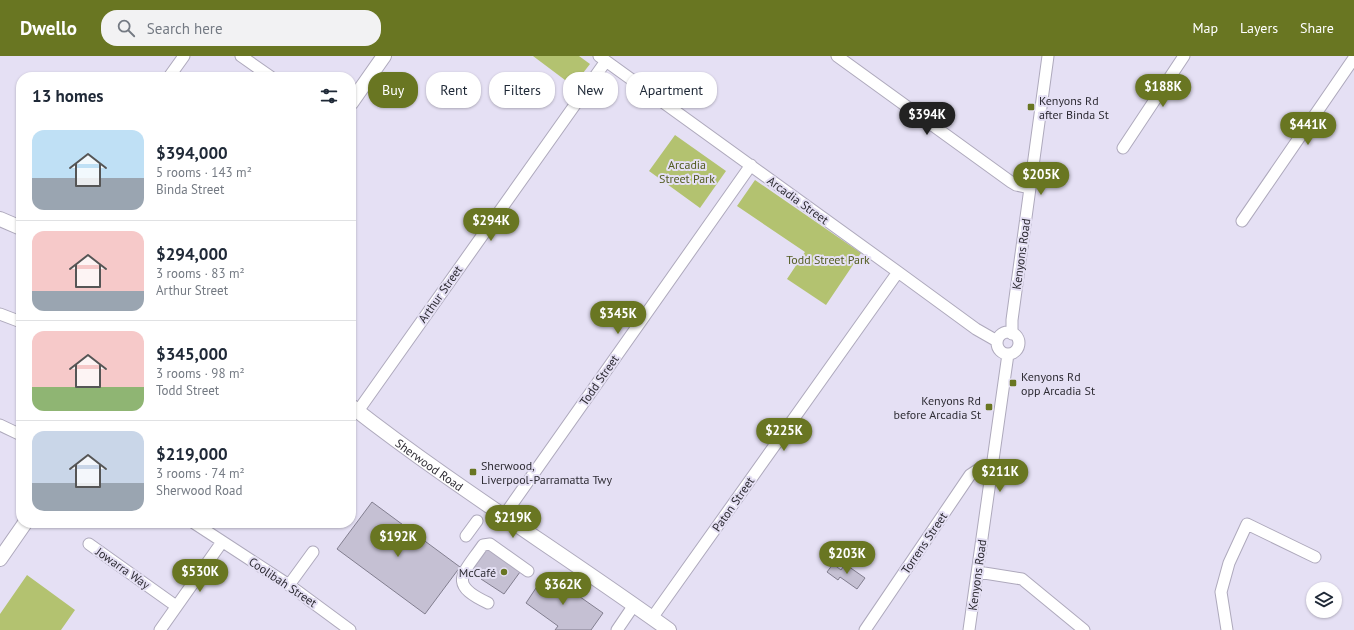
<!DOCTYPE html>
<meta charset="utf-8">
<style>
body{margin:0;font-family:"PT Sans",sans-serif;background:#f2f2f3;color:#1f2937;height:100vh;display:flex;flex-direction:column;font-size:15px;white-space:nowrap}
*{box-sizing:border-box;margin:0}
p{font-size:13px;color:#747a83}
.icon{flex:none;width:22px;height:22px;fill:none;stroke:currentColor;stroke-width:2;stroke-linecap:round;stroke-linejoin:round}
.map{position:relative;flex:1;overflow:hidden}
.drawer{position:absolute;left:16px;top:16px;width:340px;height:456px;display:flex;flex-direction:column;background:#fff;border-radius:16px;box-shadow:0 1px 3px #0004}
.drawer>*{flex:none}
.guide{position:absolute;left:368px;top:16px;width:380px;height:36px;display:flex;gap:8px}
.fabs{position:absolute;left:1306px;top:526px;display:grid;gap:8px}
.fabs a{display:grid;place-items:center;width:36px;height:36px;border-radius:50%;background:#fff;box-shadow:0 1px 3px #0004;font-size:20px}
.price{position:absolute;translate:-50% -34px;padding:0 9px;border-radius:14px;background:#697622;color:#fff;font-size:13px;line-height:26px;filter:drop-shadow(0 1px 2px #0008)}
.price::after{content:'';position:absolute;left:50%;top:24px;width:12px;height:9px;margin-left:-6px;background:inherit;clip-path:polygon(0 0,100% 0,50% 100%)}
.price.on{background:#222;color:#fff}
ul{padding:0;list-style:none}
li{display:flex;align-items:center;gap:12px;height:100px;padding:0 16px}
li+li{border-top:1px solid #e0e1e3}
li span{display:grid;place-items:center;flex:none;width:112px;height:80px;border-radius:12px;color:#555}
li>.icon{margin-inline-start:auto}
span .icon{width:48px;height:48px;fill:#fffc;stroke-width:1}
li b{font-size:17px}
h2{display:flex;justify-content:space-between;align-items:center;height:48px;padding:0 16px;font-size:17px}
.pill{padding:0 14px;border-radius:16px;background:#fff;box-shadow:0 1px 3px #0004;font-size:14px;line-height:36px}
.pill.on{background:#697622;color:#fff}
header{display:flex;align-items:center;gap:24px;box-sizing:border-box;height:56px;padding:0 20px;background:#697622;color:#fff}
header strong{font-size:19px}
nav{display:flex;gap:22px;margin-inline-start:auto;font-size:14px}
.search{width:280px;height:36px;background:#f2f2f3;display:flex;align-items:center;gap:10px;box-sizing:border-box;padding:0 14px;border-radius:16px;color:#747a83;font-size:15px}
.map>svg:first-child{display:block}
.green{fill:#b3c270}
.building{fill:#c5c0d3;stroke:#827e8f}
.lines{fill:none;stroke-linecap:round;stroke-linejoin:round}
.minor-casing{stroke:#aea9bc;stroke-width:13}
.major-casing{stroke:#aea9bc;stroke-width:16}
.minor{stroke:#fff;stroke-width:11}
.major{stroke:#fff;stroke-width:14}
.poi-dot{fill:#697622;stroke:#e5e0f4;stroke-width:1.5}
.labels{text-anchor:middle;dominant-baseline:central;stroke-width:4;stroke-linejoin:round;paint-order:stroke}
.poi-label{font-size:12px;fill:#2e2c34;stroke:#e5e0f4;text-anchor:start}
.park-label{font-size:12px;fill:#535c21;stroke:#e5e0f4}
.street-label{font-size:12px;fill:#2e2c34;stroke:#e5e0f4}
</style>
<header>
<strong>Dwello</strong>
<div class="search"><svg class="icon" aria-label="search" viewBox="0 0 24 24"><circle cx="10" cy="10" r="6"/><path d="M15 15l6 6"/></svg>Search here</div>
<nav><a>Map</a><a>Layers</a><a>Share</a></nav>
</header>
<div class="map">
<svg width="1354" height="574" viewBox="0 0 1354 574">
<rect width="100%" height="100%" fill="#e5e0f4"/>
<!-- green -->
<path class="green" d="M533 0H579L590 8 573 30Z
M675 79 726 115 700 152 649 115Z
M755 124 861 197 826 249 787 223 805 196 737 150Z
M27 519 75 554 61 574H0V558Z"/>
<!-- building -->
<path class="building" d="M372 446 460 511 425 558 337 493Z
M488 489 520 516 504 538 481 523 484 518 473 511Z
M833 508 841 514 845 508 865 522 857 533 840 521 838 524 827 516Z
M546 517 603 557 591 574H555L558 570 526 547Z"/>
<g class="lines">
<defs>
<path id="minor" d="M241 0 271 21
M599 0 898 216 976 273 997 285
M837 0 1011 126 1016 129 1030 132
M169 21 184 0
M1123 92 1184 0
M1242 165 1354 2
M0 258 21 266
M997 287a11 11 0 1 1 22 0a11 11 0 1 1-22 0Z
M1012 278V264L1048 0
M358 355 606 5
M0 369 21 379
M503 461 751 109
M194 467 289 529 350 574
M466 480 477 465
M89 488 176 550
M978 516 1022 523 1084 574
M289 529 313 496
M488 547C447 528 463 518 483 489L490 488 528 515
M652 562 898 216
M160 574 222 486
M617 574 634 549
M865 574 970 419 979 413 991 415
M969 574 1008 298
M1227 574 1221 536 1229 507 1247 468 1315 501"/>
<g id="major">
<path d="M351 47 384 0"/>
<path d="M0 163 21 172"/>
<path id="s1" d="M351 350C453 430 564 498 669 574"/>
<path d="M0 503 25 467"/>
</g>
</defs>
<!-- minor casing -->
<use href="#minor" class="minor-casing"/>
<!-- major casing -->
<use href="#major" class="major-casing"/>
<!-- minor -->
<use href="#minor" class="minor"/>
<!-- major -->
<use href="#major" class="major"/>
</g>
<!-- markers -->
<g class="poi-dot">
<rect x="1027" y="47" width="8" height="8" rx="2"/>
<rect x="1009" y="323" width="8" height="8" rx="2"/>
<rect x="985" y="347" width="8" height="8" rx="2"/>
<rect x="469" y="412" width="8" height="8" rx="2"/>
<circle cx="504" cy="516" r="4"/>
</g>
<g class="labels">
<!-- poi labels -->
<g class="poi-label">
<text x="1039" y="44">Kenyons Rd<tspan x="1039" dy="14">after Binda St</tspan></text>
<text x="1021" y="320">Kenyons Rd<tspan x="1021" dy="14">opp Arcadia St</tspan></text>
<text x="981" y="344" text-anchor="end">Kenyons Rd<tspan x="981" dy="14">before Arcadia St</tspan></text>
<text x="481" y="409">Sherwood,<tspan x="481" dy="14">Liverpool-Parramatta Twy</tspan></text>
<text x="496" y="516" text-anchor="end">McCafé</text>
</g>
<!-- park labels -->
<g class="park-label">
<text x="687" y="108">Arcadia<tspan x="687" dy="14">Street Park</tspan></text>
<text x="828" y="203">Todd Street Park</text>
</g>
<!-- street labels -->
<g class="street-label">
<text transform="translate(798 144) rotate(36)">Arcadia Street</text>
<text transform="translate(1021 198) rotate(-82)">Kenyons Road</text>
<text transform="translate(440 238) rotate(-55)">Arthur Street</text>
<text transform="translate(599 324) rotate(-55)">Todd Street</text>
<text stroke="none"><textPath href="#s1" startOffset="98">Sherwood Road</textPath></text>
<text transform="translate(733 448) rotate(-55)">Paton Street</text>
<text transform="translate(924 487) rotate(-56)">Torrens Street</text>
<text transform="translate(123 512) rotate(35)">Jowarra Way</text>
<text transform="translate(977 519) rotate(-82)">Kenyons Road</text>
<text transform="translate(283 526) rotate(34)">Coolibah Street</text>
</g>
</g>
</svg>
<div class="fabs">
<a><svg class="icon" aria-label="layers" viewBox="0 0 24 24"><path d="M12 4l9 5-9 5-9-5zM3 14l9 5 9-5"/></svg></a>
</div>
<b class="price" style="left:1163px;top:52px">$188K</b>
<b class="price on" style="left:927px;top:80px">$394K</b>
<b class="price" style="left:1308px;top:90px">$441K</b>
<b class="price" style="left:1041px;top:140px">$205K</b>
<b class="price" style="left:491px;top:186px">$294K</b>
<b class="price" style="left:618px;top:279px">$345K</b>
<b class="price" style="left:784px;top:396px">$225K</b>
<b class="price" style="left:1000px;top:437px">$211K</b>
<b class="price" style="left:513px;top:483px">$219K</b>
<b class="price" style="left:398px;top:502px">$192K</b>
<b class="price" style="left:847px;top:519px">$203K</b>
<b class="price" style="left:200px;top:537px">$530K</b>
<b class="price" style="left:563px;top:550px">$362K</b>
<div class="guide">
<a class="pill on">Buy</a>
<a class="pill">Rent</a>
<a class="pill">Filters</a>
<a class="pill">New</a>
<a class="pill">Apartment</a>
</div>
<section class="drawer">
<h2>13 homes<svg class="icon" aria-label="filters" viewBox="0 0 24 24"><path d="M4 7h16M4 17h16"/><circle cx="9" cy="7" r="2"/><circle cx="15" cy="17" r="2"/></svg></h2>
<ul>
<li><span style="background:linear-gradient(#bfe0f5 60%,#9aa5b1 0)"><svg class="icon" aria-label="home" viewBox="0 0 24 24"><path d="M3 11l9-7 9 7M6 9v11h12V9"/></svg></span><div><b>$394,000</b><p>5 rooms · 143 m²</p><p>Binda Street</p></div></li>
<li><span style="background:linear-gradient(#f6c9c9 75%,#9aa5b1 0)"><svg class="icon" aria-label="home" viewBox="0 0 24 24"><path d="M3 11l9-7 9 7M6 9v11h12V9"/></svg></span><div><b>$294,000</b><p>3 rooms · 83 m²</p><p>Arthur Street</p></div></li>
<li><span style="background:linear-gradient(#f6c9c9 70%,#8fb573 0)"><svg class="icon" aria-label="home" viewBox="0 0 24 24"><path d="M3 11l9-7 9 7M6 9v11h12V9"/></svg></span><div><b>$345,000</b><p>3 rooms · 98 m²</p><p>Todd Street</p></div></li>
<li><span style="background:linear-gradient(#c9d6e8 65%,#9aa5b1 0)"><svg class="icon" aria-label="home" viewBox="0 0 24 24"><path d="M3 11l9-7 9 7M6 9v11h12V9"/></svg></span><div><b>$219,000</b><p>3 rooms · 74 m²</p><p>Sherwood Road</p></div></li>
</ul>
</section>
</div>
